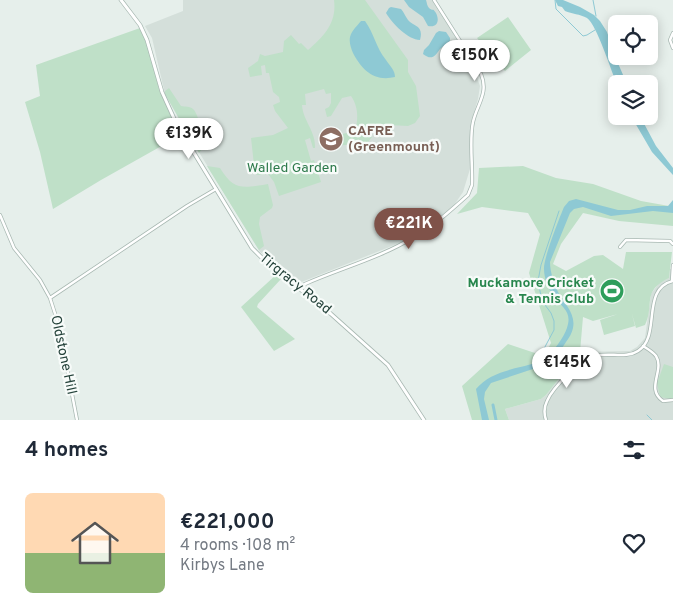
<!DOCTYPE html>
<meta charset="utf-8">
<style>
body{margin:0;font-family:Overpass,sans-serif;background:#f6f6f7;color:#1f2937;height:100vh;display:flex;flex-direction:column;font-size:19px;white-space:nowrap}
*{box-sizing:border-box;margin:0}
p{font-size:16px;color:#747a83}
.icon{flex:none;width:28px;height:28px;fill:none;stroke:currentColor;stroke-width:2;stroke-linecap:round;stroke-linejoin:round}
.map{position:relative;height:420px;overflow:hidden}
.sheet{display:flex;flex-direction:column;background:#fff;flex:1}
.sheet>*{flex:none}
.tools{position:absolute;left:608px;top:15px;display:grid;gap:10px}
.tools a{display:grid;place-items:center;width:50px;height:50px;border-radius:8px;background:#fff;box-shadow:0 2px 12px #0003;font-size:25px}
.price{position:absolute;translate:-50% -42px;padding:0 11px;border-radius:18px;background:#fff;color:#222;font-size:16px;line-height:32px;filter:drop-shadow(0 1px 2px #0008)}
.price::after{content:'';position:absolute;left:50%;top:30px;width:15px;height:11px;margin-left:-8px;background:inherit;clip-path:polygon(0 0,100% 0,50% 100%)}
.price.current{background:#7f5249;color:#fff}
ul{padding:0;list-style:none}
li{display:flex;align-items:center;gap:15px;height:125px;padding:0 25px}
li span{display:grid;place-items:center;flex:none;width:140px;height:100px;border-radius:8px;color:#555}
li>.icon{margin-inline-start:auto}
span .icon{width:60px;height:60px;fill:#fffc;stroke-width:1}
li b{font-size:21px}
h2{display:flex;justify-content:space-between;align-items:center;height:60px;padding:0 25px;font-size:21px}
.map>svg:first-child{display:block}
.built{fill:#d4dfda}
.green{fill:#bfe0c8;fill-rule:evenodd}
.water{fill:#8ec9d4}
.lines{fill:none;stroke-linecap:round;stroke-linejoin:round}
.stream{stroke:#8ec9d4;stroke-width:1}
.canal{stroke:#8ec9d4;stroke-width:3}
.minor-casing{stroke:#a8b8b2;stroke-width:4}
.tertiary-casing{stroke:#a8b8b2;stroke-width:4.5}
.minor{stroke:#fff;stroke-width:2.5}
.tertiary{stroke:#fff;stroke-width:3}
.labels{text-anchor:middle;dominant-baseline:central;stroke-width:4.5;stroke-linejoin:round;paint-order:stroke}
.education-label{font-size:14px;font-weight:bold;fill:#785e54;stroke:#f7fbf9;text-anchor:start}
.park-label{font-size:14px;fill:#2d7a4b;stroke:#f7fbf9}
.leisure-label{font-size:14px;font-weight:bold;fill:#27864d;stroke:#f7fbf9;text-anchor:end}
.street-label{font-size:14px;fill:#24423a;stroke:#f7fbf9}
</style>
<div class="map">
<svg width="673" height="420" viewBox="0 0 673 420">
<rect width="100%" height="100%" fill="#e6efeb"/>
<!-- built -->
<path class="built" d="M183 0H433L472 63 480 86 478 99 471 122 470 169 463 192 452 208 407 240 299 283 260 252 183 126 165 94 152 38 145 26 183 11Z
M670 269H673V420H509L505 409 541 399 546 395 580 352 630 351 637 347 645 338 651 294 659 283 669 278Z"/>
<!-- green -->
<path class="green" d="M334 0H365L408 60V72L416 86 420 116 415 123 408 126 389 125 371 130 372 137 367 143 334 146C332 133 345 133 355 133 358 119 359 108 351 96L342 98 331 116 327 117 325 109 329 107 331 103V93L326 94 324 89 305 94 306 105H302C303 121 316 131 315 148H313L310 138 305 140 311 161 314 160 321 182 279 196 274 182 268 174 258 175 255 174 251 138 273 135 288 128 275 111 273 105 280 102 279 97 273 92 269 73H266L265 65 261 66 262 75 250 77 248 68 258 61 260 54 265 56 283 52 284 41 291 35 299 44 301 43 308 50C324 36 337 23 334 0ZM361 21 385 60 389 78 358 62 350 43Z
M508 17 531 50 505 71 477 38Z
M140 28 150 51 159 89 181 135 101 180 53 209 40 152 25 102 40 96 36 65Z
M169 88 181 106C185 107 190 106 193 109 197 111 205 139 206 144L199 153 165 94V91Z
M207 166 220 168C234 191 243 188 268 184L273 205 272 208 260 217 259 224 264 246 259 250Z
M523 166 556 178 593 184 641 201 669 206 673 205V226L619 221 583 213 561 244 553 264 566 271 594 256 603 255 623 269 626 252H672L669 278C641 291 655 305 645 325L636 328 632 314 635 326 604 335 600 320 618 314 593 321 583 317 580 352 546 395 541 399 505 409 509 420H472L462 386 508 344 544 356 551 343 529 273 540 234 528 213 482 207 457 214 477 193 479 168Z
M277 274 281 279 258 304 257 307 295 339 274 351 241 307Z
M664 364 673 367V398L670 399 660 397 657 383Z"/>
<!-- water -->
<path class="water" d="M404 0H426C427 3 427 6 429 8 434 12 432 7 436 13 440 21 437 28 428 26L423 17 409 7Z
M555 0H563L580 7 594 15 600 21 607 32 617 61 627 84H617C611 71 597 25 587 18 580 14 572 14 565 11L562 7 558 6Z
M391 7 401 9C404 12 405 16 408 20 414 27 424 25 420 40 408 40 392 23 386 13L389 8Z
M361 21H365C374 33 376 48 386 60 390 66 395 70 395 77 374 82 362 70 353 53 351 48 349 43 350 37 352 30 357 26 361 21Z
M439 31 446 32 450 38V41C447 44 443 46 440 49 435 56 432 61 423 54L424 50 429 45 436 33Z
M631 116H640L656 146 673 168V175L652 152Z
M576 199 618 210H630L647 206H668L673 200V213L653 211 611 216 583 207 574 209 570 213 550 262C550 272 554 283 558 292 564 304 576 313 573 328 572 333 569 338 566 342 561 350 555 358 548 364L491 383 485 392 484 399 489 420H482L476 389C496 364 541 369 551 354 557 345 566 335 568 324 571 311 561 306 555 298 549 290 544 279 544 269 543 260 559 219 564 207L569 201Z"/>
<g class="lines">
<!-- stream -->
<path class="stream" d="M555 0 556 9 583 36 587 35 595 30
M593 0 596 16
M533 363 539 358 554 330V321L551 313 542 301 538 281 541 265 559 211
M647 415 652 420"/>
<!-- canal -->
<path class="canal" d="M493 405 496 420"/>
<defs>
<path id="minor" d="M673 33 670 40 673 48
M0 215 14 248 40 280 50 298 59 326 77 420
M620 247 626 240 670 241 673 244
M672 281 673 265
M299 288 305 284C341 268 380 258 414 237 434 226 451 210 468 195L472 185C473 166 469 140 473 122 477 104 489 93 481 74L434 0
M50 298 187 206 216 189
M643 346C648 349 653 352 656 356 665 370 645 389 663 401L673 400
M546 420C544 414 544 407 547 401 553 387 581 359 596 356 609 352 626 359 638 351 662 336 640 289 673 281"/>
<path id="tertiary" d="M121 0 140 25 147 40 162 92 177 125 252 248 264 260 331 314 388 365 424 420"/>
</defs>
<!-- minor casing -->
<use href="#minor" class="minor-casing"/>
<!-- tertiary casing -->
<use href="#tertiary" class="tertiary-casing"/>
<!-- minor -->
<use href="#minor" class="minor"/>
<!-- tertiary -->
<use href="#tertiary" class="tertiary"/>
</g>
<!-- icons -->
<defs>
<symbol id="university-disc" viewBox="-11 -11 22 22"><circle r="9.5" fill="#8d6e63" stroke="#f7fbf9"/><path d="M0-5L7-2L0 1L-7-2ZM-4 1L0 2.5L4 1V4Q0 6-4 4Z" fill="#fff"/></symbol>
<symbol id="stadium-disc" viewBox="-11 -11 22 22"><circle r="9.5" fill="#2e9e5b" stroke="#f7fbf9"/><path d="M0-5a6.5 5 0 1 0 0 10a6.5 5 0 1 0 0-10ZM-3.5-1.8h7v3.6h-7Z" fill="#fff"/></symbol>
</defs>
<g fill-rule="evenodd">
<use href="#university-disc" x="317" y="125" width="28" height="28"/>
<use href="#stadium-disc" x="598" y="277" width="28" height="28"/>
</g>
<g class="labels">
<!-- education labels -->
<g class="education-label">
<text x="348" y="131">CAFRE<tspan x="348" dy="16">(Greenmount)</tspan></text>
</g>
<!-- park labels -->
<g class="park-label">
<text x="292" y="168">Walled Garden</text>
</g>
<!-- leisure labels -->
<g class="leisure-label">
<text x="594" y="283">Muckamore Cricket<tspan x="594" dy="16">&amp; Tennis Club</tspan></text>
</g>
<!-- street labels -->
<g class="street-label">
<text transform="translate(295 284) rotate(39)">Tirgracy Road</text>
<text transform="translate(63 355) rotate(78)">Oldstone Hill</text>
</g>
</g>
</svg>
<div class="tools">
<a><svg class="icon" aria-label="locate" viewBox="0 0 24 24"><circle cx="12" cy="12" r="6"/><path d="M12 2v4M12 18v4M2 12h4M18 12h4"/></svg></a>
<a><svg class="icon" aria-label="layers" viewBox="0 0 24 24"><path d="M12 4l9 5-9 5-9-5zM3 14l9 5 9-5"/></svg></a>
</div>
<b class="price" style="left:475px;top:82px">€150K</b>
<b class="price" style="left:189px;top:160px">€139K</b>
<b class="price current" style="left:409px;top:250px">€221K</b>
<b class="price" style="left:567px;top:389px">€145K</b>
</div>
<section class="sheet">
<h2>4 homes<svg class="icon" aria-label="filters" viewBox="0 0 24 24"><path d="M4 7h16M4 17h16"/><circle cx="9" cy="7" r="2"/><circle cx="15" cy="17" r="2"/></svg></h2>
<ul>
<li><span style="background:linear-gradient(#ffd9b3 60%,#8fb573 0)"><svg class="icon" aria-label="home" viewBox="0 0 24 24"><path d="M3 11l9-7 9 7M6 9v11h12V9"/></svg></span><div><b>€221,000</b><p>4 rooms · 108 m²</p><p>Kirbys Lane</p></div><svg class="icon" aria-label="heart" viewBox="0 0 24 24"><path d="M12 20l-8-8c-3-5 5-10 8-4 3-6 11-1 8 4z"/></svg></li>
</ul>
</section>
